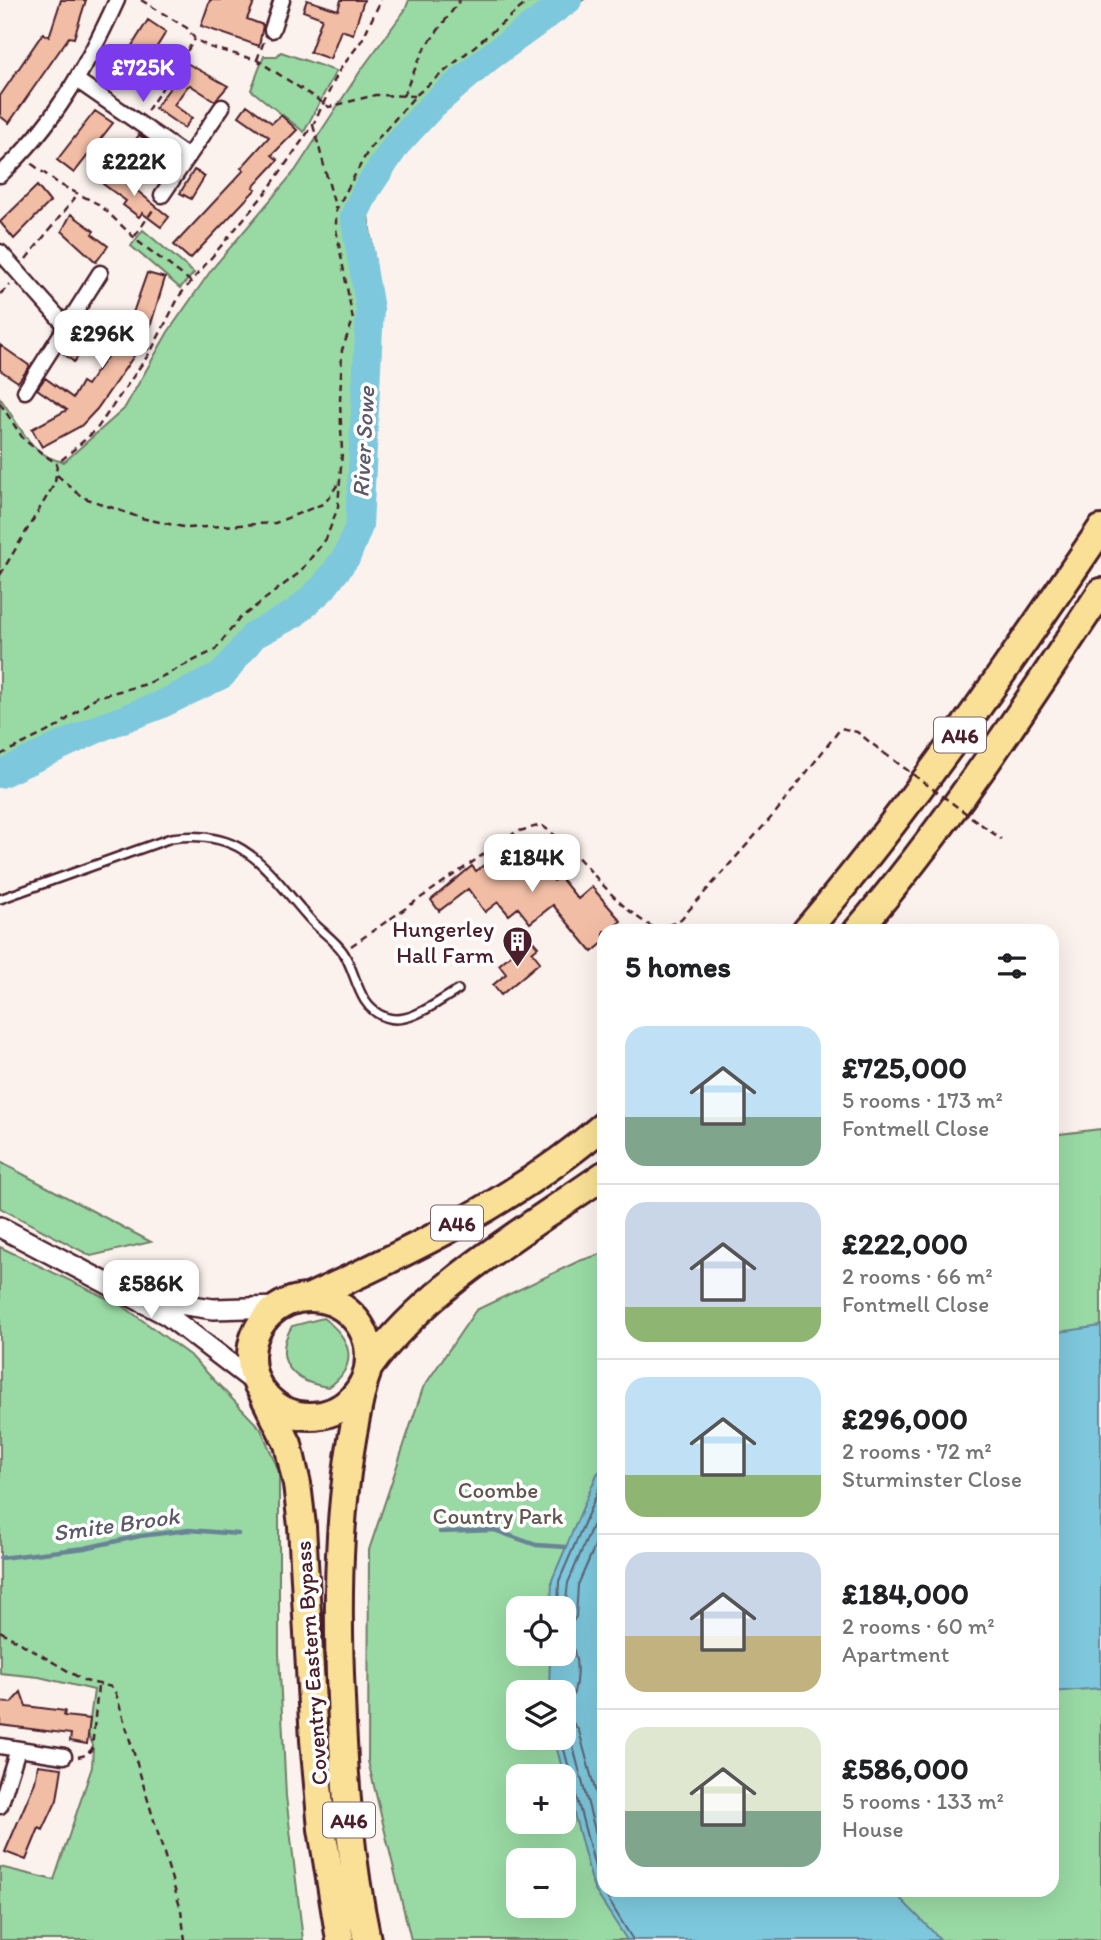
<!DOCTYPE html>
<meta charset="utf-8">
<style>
body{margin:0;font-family:Itim,sans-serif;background:#f6f6f6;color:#202124;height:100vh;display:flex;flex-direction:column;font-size:26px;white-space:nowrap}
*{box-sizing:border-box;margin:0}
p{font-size:23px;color:#757577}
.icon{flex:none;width:38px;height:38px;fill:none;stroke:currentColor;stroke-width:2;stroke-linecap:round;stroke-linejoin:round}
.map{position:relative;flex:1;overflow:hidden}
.drawer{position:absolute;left:597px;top:924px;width:462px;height:973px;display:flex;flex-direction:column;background:#fff;border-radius:21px;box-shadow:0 7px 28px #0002}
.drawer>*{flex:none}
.buttons{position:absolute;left:506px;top:1596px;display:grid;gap:14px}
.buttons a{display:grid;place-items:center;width:70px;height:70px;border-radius:14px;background:#fff;box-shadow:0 7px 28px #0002;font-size:35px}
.price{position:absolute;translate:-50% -60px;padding:0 16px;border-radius:14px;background:#fff;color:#222;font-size:23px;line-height:46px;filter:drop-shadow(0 2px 4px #0008)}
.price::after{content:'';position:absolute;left:50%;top:42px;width:21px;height:16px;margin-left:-10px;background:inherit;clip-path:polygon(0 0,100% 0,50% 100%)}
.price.active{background:#7c3aed;color:#fff}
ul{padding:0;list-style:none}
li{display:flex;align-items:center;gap:21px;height:175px;padding:0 28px}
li+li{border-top:2px solid #e0e0e0}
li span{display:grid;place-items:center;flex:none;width:196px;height:140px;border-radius:21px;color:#555}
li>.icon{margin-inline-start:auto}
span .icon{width:84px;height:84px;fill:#fffc;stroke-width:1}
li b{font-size:30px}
h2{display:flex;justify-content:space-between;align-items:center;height:84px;padding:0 28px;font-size:30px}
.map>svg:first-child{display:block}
.green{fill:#99daa4;stroke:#727c68;stroke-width:2;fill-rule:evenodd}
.water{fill:#7dc8dd;stroke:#698496;stroke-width:2}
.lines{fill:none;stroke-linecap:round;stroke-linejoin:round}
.shore{stroke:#5e6372;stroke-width:2}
.stream{stroke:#698496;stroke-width:4.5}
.river{stroke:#7dc8dd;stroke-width:28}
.building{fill:#f2bda5;stroke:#4a1f2b;stroke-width:2}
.lane-casing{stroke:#4a1f2b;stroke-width:12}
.street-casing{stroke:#4a1f2b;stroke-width:19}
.secondary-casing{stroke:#4a1f2b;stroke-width:24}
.highway-casing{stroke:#4a1f2b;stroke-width:32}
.path{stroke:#4a1f2b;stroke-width:2.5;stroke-dasharray:7 5;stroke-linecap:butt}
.lane{stroke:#fff;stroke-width:7}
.street{stroke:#fff;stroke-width:14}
.secondary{stroke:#fff;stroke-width:19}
.highway{stroke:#f9e096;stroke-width:26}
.path-bridge{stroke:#4a1f2b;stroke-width:2.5;stroke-dasharray:7 5;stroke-linecap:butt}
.labels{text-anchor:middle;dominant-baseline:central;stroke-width:7;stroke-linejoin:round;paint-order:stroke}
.shield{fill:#fff;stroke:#80626b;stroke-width:2}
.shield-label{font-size:21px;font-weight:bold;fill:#4a1f2b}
.poi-label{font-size:23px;fill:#4a1f2b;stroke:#fff;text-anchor:end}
.park-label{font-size:23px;fill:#62574f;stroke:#fff}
.street-label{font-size:23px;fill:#4a1f2b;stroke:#fff}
.water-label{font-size:24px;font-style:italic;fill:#5c5a69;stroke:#fff}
</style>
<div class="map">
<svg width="1101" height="1940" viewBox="0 0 1101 1940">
<rect width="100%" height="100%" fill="#fcf2ed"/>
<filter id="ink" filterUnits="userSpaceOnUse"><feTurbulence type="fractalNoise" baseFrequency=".0143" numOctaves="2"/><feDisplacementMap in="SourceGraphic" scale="14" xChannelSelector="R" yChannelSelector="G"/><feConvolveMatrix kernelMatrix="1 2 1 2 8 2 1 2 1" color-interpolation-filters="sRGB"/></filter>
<g filter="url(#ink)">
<!-- green -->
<path class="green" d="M409 0H583L521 45 437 116 386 170 367 209 377 277 369 522 360 553 324 603 286 629 259 641 248 661 218 682 0 785V398C19 423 29 456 64 462L124 409 168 332 212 269 295 171 361 70 405 10Z
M281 52 336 71 304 132 251 90 264 56H277Z
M143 230 194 273 180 288 131 246Z
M1101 1129V1940H411L368 1761 369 1550 423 1388 476 1310 579 1261 604 1253V1890H1052V1135ZM518 1608H564V1654H518ZM518 1692H564V1738H518ZM518 1776H564V1822H518ZM518 1860H564V1906H518Z
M0 1162 151 1242 91 1256 0 1208Z
M0 1247 123 1306 192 1357 261 1429 279 1471V1653L286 1796 303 1940H0V1867L54 1880 92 1767 93 1745 88 1734 94 1690 39 1677 0 1673Z
M323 1318C351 1338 360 1364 329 1387 294 1383 271 1361 292 1326Z"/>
<!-- water -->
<path class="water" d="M1101 1326V1688L1052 1692V1333Z
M604 1466V1890H892L941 1940H627L594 1889 554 1738H564V1692H549L550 1654H564V1608H551L552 1580 597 1474Z"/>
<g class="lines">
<!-- shore -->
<path class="shore" d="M604 1525 578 1585 576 1617 565 1632C582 1655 579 1689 566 1713L579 1731 604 1823
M558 1608 559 1581 604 1477
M564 1617 568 1583 604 1498
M564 1726 570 1735 604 1865
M561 1738 600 1886 633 1940"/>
<!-- stream -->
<path class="stream" d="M440 1532 494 1530 536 1545 566 1547
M0 1558 85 1548 140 1536 189 1530 238 1534"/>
<!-- river -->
<path class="river" d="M0 774 102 727 158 706 222 675 254 635 294 614 323 588 347 556 359 526 370 309 354 216 367 189 397 144 433 105 487 59 568 0"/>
</g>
<!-- building -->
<path class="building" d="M61 0H86L74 38 69 37 9 123 0 116V96L43 33 49 37Z
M210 0H255L247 19 263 25 259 46 201 26Z
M307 0 338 10 341 0H364L353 34 341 30 330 59 310 52 322 18 303 11Z
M148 20 166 32 133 85 115 73Z
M183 61 228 86 215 101 190 85 187 87 174 105 192 118 184 128 155 108 172 85 169 83Z
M247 105 272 123 281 115 297 130 272 155 278 160 253 187 256 189 190 259 174 245 244 170 241 168 269 137 239 116Z
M95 111 113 123 74 173 57 160Z
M139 135 168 155 163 163 133 143Z
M114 168 137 185 135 189 169 217 161 227 142 213 139 217 123 205 126 201 103 184Z
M194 170 205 176 191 199 180 193Z
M37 186 50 202 14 239 0 222Z
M71 214 94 231 92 234 108 246 96 262 62 231Z
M147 273 165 278 147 337 97 409 81 426 42 447 32 429 67 410 37 389 45 378 73 398 82 382 87 385 128 327Z
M89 319 99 326 74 362 64 354Z
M0 345 30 366 18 382 0 370Z
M520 837 554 881 560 877 578 899 592 887 621 921 609 931H604V942L592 952 553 905 530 923 518 908 509 915 498 902 485 912 468 889 439 911 431 900 472 866 476 871Z
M530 938 538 947 532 952 540 962 501 995 493 985 506 974 499 965Z
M21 1692 26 1706 65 1711 64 1716 90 1719 87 1744 70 1741 71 1734 0 1725V1702L11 1703Z
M38 1765 62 1768 57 1800 43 1830 39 1828 26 1860 5 1852 35 1782Z"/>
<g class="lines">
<defs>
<path id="lane" d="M0 899 171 838C245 828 265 868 309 918 319 930 334 939 343 952 357 973 357 1007 385 1017 409 1026 438 1001 458 990"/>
<path id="street" d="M272 30 282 0
M78 81 188 157
M0 175C54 125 87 66 117 0
M162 195 222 107
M0 252 66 326
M25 391 100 273
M0 1746 64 1756
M0 1806 18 1749"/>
<path id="secondary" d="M0 1227 167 1315 256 1383
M152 1300 213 1309 278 1307"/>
<path id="highway" d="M806 931C914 804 1007 667 1101 529
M857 931C948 825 1024 708 1101 592
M251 1357a59 59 0 1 1 118 0a59 59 0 1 1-118 0Z
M308 1298C411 1251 517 1200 604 1125
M369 1367C428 1286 523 1232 604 1175
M364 1382C338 1485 336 1591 341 1698 344 1779 350 1860 367 1940
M262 1392 288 1444 297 1484 302 1526 314 1740 322 1829 340 1940"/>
</defs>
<!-- lane casing -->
<use href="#lane" class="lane-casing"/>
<!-- street casing -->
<use href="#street" class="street-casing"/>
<!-- secondary casing -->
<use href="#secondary" class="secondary-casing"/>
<!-- highway casing -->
<use href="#highway" class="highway-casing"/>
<!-- path -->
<path class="path" d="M141 0 187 28 195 39 209 47 257 60 329 107 375 95 415 96
M257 60 264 41
M403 96 423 51 460 0
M147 111 195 39
M313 125 336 210
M32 164 59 184 100 205 140 243 190 281
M135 236 155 207
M26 259 78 194
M0 294 10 285
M93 313 151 351
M0 403 24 440 57 464
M57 475 82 497 141 518 188 528 275 523 325 503 340 481
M0 575 55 483 57 464 96 430 151 351 180 295 267 191 313 125 339 71 362 40 381 0
M0 755 57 727 96 697 147 684 215 650 239 619 299 573 326 539 338 507 342 452 340 401 342 350 353 320 336 229V210L369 149 415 96 530 0
M351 946 516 832 541 825C585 854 611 908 659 930L681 919 776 812 841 728 857 732 884 753
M0 1631 85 1681 112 1687 116 1694 181 1910 185 1940
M78 1757 86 1755 92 1749 98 1686"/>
<!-- lane -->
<use href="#lane" class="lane"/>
<!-- street -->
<use href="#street" class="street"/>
<!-- secondary -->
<use href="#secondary" class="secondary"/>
<!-- highway -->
<use href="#highway" class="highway"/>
<!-- path-bridge -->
<path class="path-bridge" d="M884 753 1001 839"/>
</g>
</g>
<!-- icons -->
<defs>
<symbol id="building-pin" viewBox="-11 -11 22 30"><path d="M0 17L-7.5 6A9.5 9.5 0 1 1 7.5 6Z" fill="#4a1f2b" stroke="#fff"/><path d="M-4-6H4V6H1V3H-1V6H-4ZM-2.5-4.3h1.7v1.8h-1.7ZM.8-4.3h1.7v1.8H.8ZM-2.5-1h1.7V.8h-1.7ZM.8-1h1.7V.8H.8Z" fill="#fff"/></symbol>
</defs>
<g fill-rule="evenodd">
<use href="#building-pin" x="500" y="924" width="35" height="47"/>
</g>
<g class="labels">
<!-- shield labels -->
<g class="shield">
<rect x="934" y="717.5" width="52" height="35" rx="5"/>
<rect x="431" y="1205.5" width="52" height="35" rx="5"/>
<rect x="323" y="1802.5" width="52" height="35" rx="5"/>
</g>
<g class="shield-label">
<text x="960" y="735">A46</text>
<text x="457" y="1223">A46</text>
<text x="349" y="1820">A46</text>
</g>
<!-- poi labels -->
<g class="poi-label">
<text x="494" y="929">Hungerley<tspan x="494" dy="26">Hall Farm</tspan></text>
</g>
<!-- park labels -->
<g class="park-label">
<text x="498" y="1490">Coombe<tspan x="498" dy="26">Country Park</tspan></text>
</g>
<!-- street labels -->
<g class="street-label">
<text transform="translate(311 1663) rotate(-94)">Coventry Eastern Bypass</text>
</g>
<!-- water labels -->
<g class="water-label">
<text transform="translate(363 442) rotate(-87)">River Sowe</text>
<text transform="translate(116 1524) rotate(-8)">Smite Brook</text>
</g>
</g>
</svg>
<div class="buttons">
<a><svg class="icon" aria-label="locate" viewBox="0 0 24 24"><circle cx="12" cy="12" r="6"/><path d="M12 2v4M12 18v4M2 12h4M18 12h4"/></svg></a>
<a><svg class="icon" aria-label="layers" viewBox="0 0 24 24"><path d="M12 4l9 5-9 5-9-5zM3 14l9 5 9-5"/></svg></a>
<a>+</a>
<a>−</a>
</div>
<b class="price active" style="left:143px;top:104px">£725K</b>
<b class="price" style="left:134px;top:198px">£222K</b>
<b class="price" style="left:102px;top:370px">£296K</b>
<b class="price" style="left:532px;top:894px">£184K</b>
<b class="price" style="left:151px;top:1320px">£586K</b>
<section class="drawer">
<h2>5 homes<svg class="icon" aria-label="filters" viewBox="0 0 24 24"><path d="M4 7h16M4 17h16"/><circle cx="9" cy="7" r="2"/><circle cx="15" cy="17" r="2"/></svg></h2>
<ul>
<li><span style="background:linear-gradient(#bfe0f5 65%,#7fa58c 0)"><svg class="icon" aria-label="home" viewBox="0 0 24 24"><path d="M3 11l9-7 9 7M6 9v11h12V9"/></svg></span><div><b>£725,000</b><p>5 rooms · 173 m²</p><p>Fontmell Close</p></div></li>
<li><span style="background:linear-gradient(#c9d6e8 75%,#8fb573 0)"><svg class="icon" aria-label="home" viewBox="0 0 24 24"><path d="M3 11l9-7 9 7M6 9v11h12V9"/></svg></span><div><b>£222,000</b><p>2 rooms · 66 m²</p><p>Fontmell Close</p></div></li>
<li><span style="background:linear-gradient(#bfe0f5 70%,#8fb573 0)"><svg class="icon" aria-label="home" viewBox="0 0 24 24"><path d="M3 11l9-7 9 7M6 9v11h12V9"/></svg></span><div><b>£296,000</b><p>2 rooms · 72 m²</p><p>Sturminster Close</p></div></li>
<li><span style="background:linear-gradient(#c9d6e8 60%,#c2b280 0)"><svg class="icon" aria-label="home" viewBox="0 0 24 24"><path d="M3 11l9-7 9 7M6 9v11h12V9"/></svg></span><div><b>£184,000</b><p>2 rooms · 60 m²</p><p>Apartment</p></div></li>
<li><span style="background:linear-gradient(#dfe7d0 60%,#7fa58c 0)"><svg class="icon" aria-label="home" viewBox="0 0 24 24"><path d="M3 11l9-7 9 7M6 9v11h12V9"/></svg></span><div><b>£586,000</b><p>5 rooms · 133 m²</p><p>House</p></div></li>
</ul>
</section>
</div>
